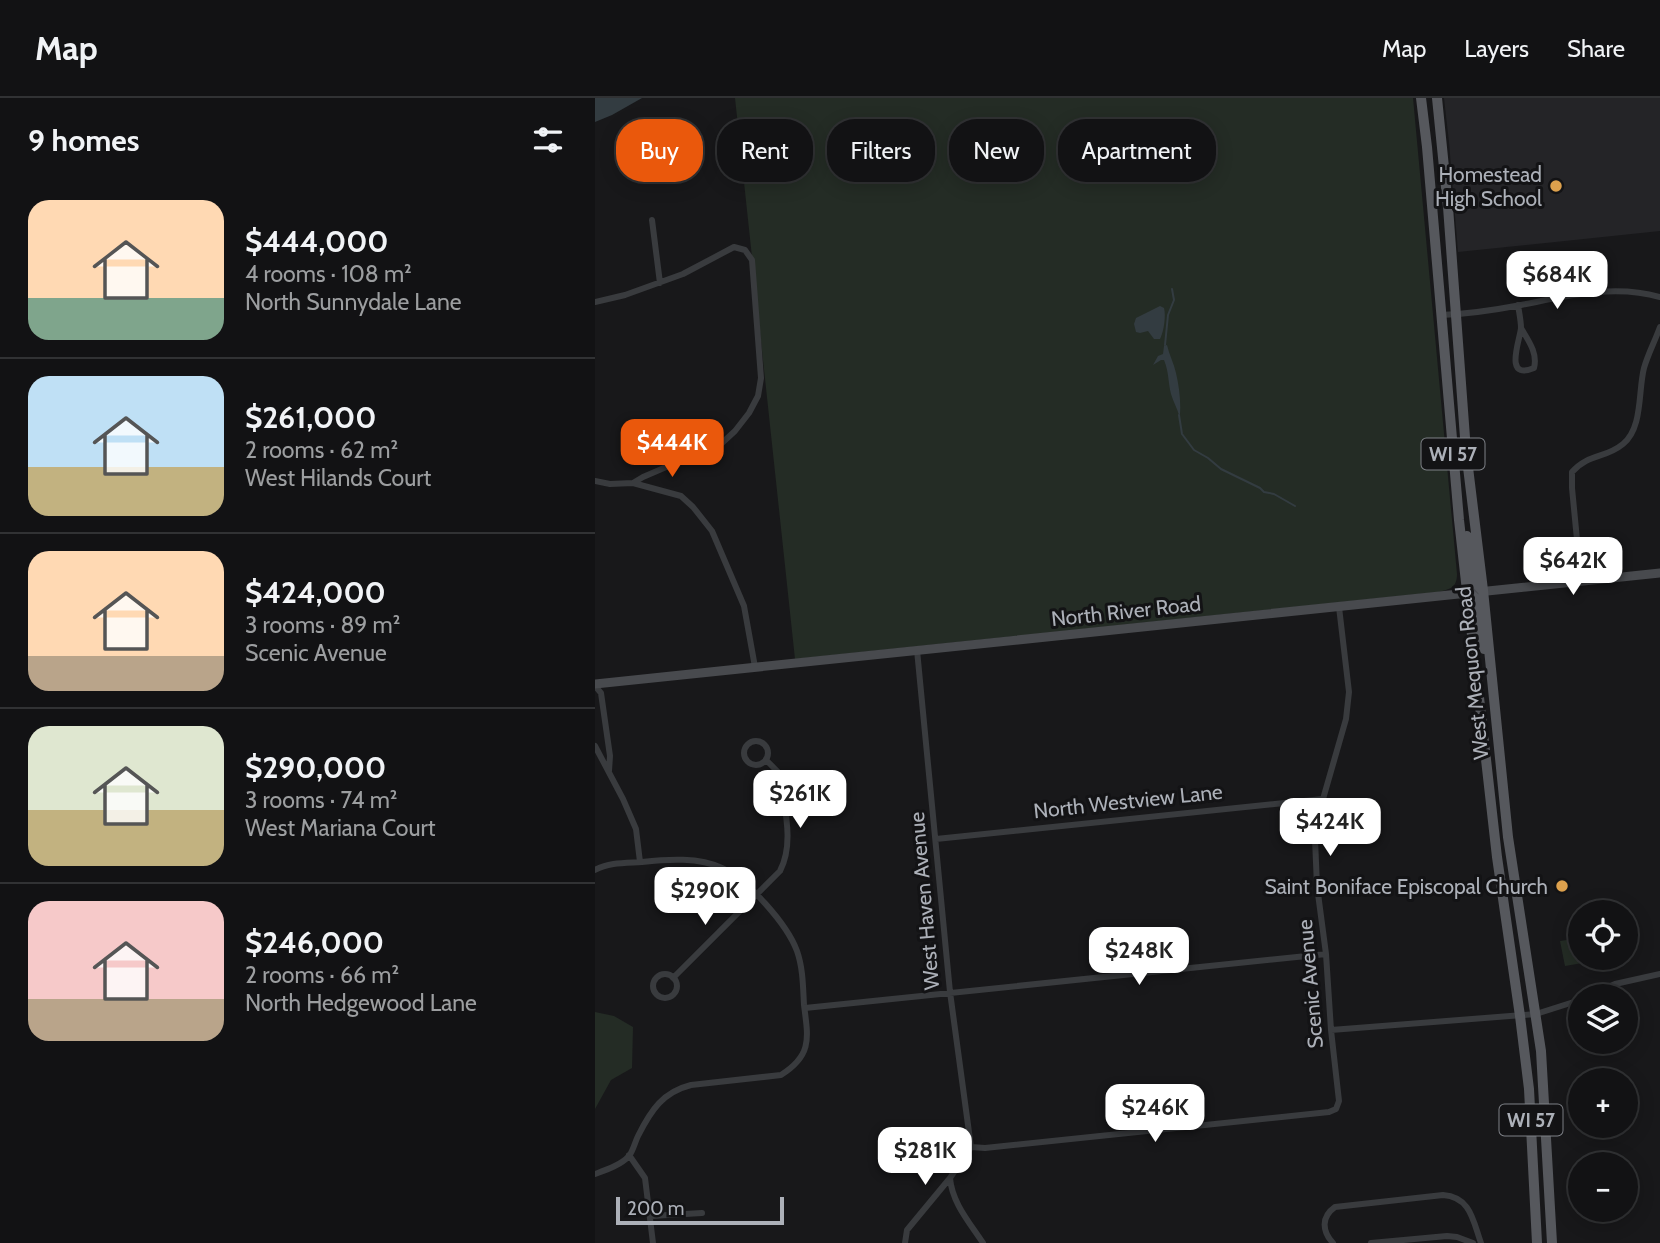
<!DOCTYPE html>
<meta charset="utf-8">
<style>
body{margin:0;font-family:Cabin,sans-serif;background:#1b1b1d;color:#f1f3f6;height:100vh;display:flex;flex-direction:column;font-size:26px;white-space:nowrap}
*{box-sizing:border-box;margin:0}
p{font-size:23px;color:#9c9ea0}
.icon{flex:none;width:38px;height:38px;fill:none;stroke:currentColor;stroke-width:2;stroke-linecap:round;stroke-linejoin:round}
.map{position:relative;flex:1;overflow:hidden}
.drawer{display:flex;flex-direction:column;background:#121214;width:595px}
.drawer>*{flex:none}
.banner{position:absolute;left:21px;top:21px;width:665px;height:63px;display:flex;gap:14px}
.buttons{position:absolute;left:973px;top:802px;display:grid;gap:14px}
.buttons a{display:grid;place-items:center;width:70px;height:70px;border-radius:50%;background:#121214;box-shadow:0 4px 18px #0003,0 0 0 2px #313234;font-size:35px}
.scale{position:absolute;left:21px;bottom:18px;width:168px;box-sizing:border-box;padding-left:7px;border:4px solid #acb0b8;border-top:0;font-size:19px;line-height:24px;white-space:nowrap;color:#acb0b8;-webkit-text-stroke:5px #131315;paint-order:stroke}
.price{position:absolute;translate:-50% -60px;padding:0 16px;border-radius:14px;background:#fff;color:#222;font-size:23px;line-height:46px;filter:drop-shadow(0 2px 4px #0008)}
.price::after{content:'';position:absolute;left:50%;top:42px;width:21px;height:16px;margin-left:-10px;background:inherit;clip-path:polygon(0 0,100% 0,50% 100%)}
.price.current{background:#ea580c;color:#fff}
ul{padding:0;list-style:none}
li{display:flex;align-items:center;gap:21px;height:175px;padding:0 28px}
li+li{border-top:2px solid #313234}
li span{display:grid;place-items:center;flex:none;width:196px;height:140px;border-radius:21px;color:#555}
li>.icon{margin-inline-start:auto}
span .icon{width:84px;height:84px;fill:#fffc;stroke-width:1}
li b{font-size:30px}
h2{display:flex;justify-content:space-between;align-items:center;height:84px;padding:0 28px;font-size:30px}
.chip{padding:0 24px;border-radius:28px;background:#121214;box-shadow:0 4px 18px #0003,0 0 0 2px #313234;font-size:24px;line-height:63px}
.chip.current{background:#ea580c;color:#fff}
header{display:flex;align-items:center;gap:42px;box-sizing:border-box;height:98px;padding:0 35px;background:#121214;border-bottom:2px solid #313234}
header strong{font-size:33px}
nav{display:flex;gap:38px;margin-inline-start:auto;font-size:24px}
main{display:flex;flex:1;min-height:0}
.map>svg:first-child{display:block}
.built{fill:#242427}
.green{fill:#242c25}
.water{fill:#333c41}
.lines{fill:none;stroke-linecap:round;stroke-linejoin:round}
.stream{stroke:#333c41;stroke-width:2}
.street{stroke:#393b3e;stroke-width:6}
.secondary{stroke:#484a4e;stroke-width:9}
.primary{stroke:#56585d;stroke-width:10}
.poi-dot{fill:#dda14d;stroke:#131315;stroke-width:2.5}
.labels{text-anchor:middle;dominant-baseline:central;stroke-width:6;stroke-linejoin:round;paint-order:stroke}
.shield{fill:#131315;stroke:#7e8187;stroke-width:2}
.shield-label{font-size:19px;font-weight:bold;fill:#acb0b8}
.poi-label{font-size:21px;fill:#acb0b8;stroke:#131315;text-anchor:end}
.street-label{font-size:21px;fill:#acb0b8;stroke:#131315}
</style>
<header>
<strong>Map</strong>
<nav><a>Map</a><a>Layers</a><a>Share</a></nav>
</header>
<main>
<section class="drawer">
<h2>9 homes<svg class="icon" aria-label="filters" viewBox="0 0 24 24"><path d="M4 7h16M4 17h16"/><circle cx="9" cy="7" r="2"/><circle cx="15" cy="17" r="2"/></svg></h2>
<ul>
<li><span style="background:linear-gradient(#ffd9b3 70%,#7fa58c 0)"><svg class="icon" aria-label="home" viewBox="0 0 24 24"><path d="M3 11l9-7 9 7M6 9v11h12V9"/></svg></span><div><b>$444,000</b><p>4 rooms · 108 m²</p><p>North Sunnydale Lane</p></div></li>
<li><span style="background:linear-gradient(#bfe0f5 65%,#c2b280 0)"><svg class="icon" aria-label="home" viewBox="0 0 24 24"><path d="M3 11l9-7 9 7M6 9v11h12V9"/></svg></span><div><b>$261,000</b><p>2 rooms · 62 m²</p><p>West Hilands Court</p></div></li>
<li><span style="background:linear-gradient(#ffd9b3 75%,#b9a48a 0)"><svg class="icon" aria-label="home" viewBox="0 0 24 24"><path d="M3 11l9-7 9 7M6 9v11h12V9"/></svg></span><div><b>$424,000</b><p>3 rooms · 89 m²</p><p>Scenic Avenue</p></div></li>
<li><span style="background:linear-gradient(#dfe7d0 60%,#c2b280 0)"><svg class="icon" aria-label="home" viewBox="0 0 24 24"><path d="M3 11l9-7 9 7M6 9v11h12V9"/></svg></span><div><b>$290,000</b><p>3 rooms · 74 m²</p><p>West Mariana Court</p></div></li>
<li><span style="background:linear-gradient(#f6c9c9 70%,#b9a48a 0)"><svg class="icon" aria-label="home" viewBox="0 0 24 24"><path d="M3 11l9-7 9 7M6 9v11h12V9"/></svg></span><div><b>$246,000</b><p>2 rooms · 66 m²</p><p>North Hedgewood Lane</p></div></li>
</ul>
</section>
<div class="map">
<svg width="1065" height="1145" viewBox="0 0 1065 1145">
<rect width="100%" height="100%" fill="#18181a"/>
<!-- built -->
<path class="built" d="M849 0H1065V133L863 154 854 44Z"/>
<!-- green -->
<path class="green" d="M140 0H818L862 476C862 490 855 491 843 494L200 561Z
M985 840V859H999V863L970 868 965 843Z
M0 914 19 918 38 929 37 970 16 982 0 1011Z"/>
<!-- water -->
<path class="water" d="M0 0H47L17 17 0 24Z
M565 208 569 210C571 218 569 233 565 241H559L553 233 545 235 541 234 539 226 541 220Z
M572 247C574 256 579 266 581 275 584 288 586 303 585 316L584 317C582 310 578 303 576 296 573 284 574 274 569 262H566L558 267 563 258 568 256 569 248Z"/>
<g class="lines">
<!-- stream -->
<path class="stream" d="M570 247 573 217 579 202 577 191
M584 317 587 336 599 352 613 360 626 371 665 390 669 394 679 396 700 408"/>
<!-- street -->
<path class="street" d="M57 122 65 185
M0 204 30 197 88 176 139 149 150 152 157 162 166 280 163 298 154 315 140 333 127 345 48 379 38 385
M923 207C924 214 926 223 926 230 925 242 908 283 939 270 943 255 933 242 926 230
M846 217C873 216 900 212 926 207 972 198 1019 186 1065 199
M0 383 15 386 38 385 86 398 98 409 117 433 149 508 160 569
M986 483 977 390V374C994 355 1010 361 1028 346 1048 330 1043 293 1049 270 1053 256 1060 243 1065 229
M322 552 355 894 376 1049
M0 588 6 595 15 658 14 673
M149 655a12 12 0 1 1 24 0a12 12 0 1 1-24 0Z
M0 648 28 701 41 731 45 764
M341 741 728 701
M0 772C14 764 31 765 47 764 73 761 104 759 127 770 153 782 192 826 202 853 208 870 208 889 209 907 213 939 218 957 186 977L96 987C68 994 56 1012 43 1038 40 1044 38 1053 34 1058 26 1067 11 1072 0 1076
M58 888a12 12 0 1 1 24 0a12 12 0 1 1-24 0Z
M78 880 185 773C199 746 190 713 186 684L185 676 171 662
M994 898 1020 886 1065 876
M210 910 731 856
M736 932 941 916 985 902
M376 1049 390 1050 734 1014 741 1011 744 1003 736 932 731 856 722 788 720 741 728 701 751 621 754 594 744 509
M34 1057 50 1080 58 1145
M355 1080 376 1049
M56 1118 107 1115
M310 1145 312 1132 355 1080C357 1105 375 1125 388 1145
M738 1145C727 1133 726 1119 740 1109L848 1097C876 1099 878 1123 886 1145
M776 1145 852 1138 862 1139 878 1145"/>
<!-- secondary -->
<path class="secondary" d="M0 586 1065 475"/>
<!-- primary -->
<path class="primary" d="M826 0 832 49 864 422 902 759 925 918 934 991 942 1145
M842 0 853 109 871 353 888 492 913 739 946 953 957 1145
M872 438 879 483 887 492
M873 494 879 499 882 505 885 534 889 551"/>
</g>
<!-- markers -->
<g class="poi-dot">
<circle cx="961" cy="88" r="7"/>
<circle cx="967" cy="788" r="7"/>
</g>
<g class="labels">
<!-- shield labels -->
<g class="shield">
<rect x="826.5" y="340.5" width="63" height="31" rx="5"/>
<rect x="904.5" y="1006.5" width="63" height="31" rx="5"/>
</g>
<g class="shield-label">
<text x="858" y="356">WI 57</text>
<text x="936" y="1022">WI 57</text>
</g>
<!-- poi labels -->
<g class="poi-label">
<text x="947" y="76">Homestead<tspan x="947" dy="24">High School</tspan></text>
<text x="953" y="788">Saint Boniface Episcopal Church</text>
</g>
<!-- street labels -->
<g class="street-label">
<text transform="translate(531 513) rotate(-6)">North River Road</text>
<text transform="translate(877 575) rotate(-96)">West Mequon Road</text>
<text transform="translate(533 703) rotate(-6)">North Westview Lane</text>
<text transform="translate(329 803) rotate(-95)">West Haven Avenue</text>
<text transform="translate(715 886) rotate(-95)">Scenic Avenue</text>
</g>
</g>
</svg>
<div class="buttons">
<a><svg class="icon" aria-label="locate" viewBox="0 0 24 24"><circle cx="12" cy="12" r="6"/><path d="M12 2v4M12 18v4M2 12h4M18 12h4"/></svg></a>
<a><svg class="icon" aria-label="layers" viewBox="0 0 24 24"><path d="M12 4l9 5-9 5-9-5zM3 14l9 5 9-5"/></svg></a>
<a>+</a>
<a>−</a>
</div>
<div class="scale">200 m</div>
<b class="price" style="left:962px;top:213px">$684K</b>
<b class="price current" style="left:77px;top:381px">$444K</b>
<b class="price" style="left:978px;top:499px">$642K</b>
<b class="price" style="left:205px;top:732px">$261K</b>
<b class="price" style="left:735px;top:760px">$424K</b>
<b class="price" style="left:110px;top:829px">$290K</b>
<b class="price" style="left:544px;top:889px">$248K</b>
<b class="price" style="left:560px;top:1046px">$246K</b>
<b class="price" style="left:330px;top:1089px">$281K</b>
<div class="banner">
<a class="chip current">Buy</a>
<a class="chip">Rent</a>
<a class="chip">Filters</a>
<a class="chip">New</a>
<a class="chip">Apartment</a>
</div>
</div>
</main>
